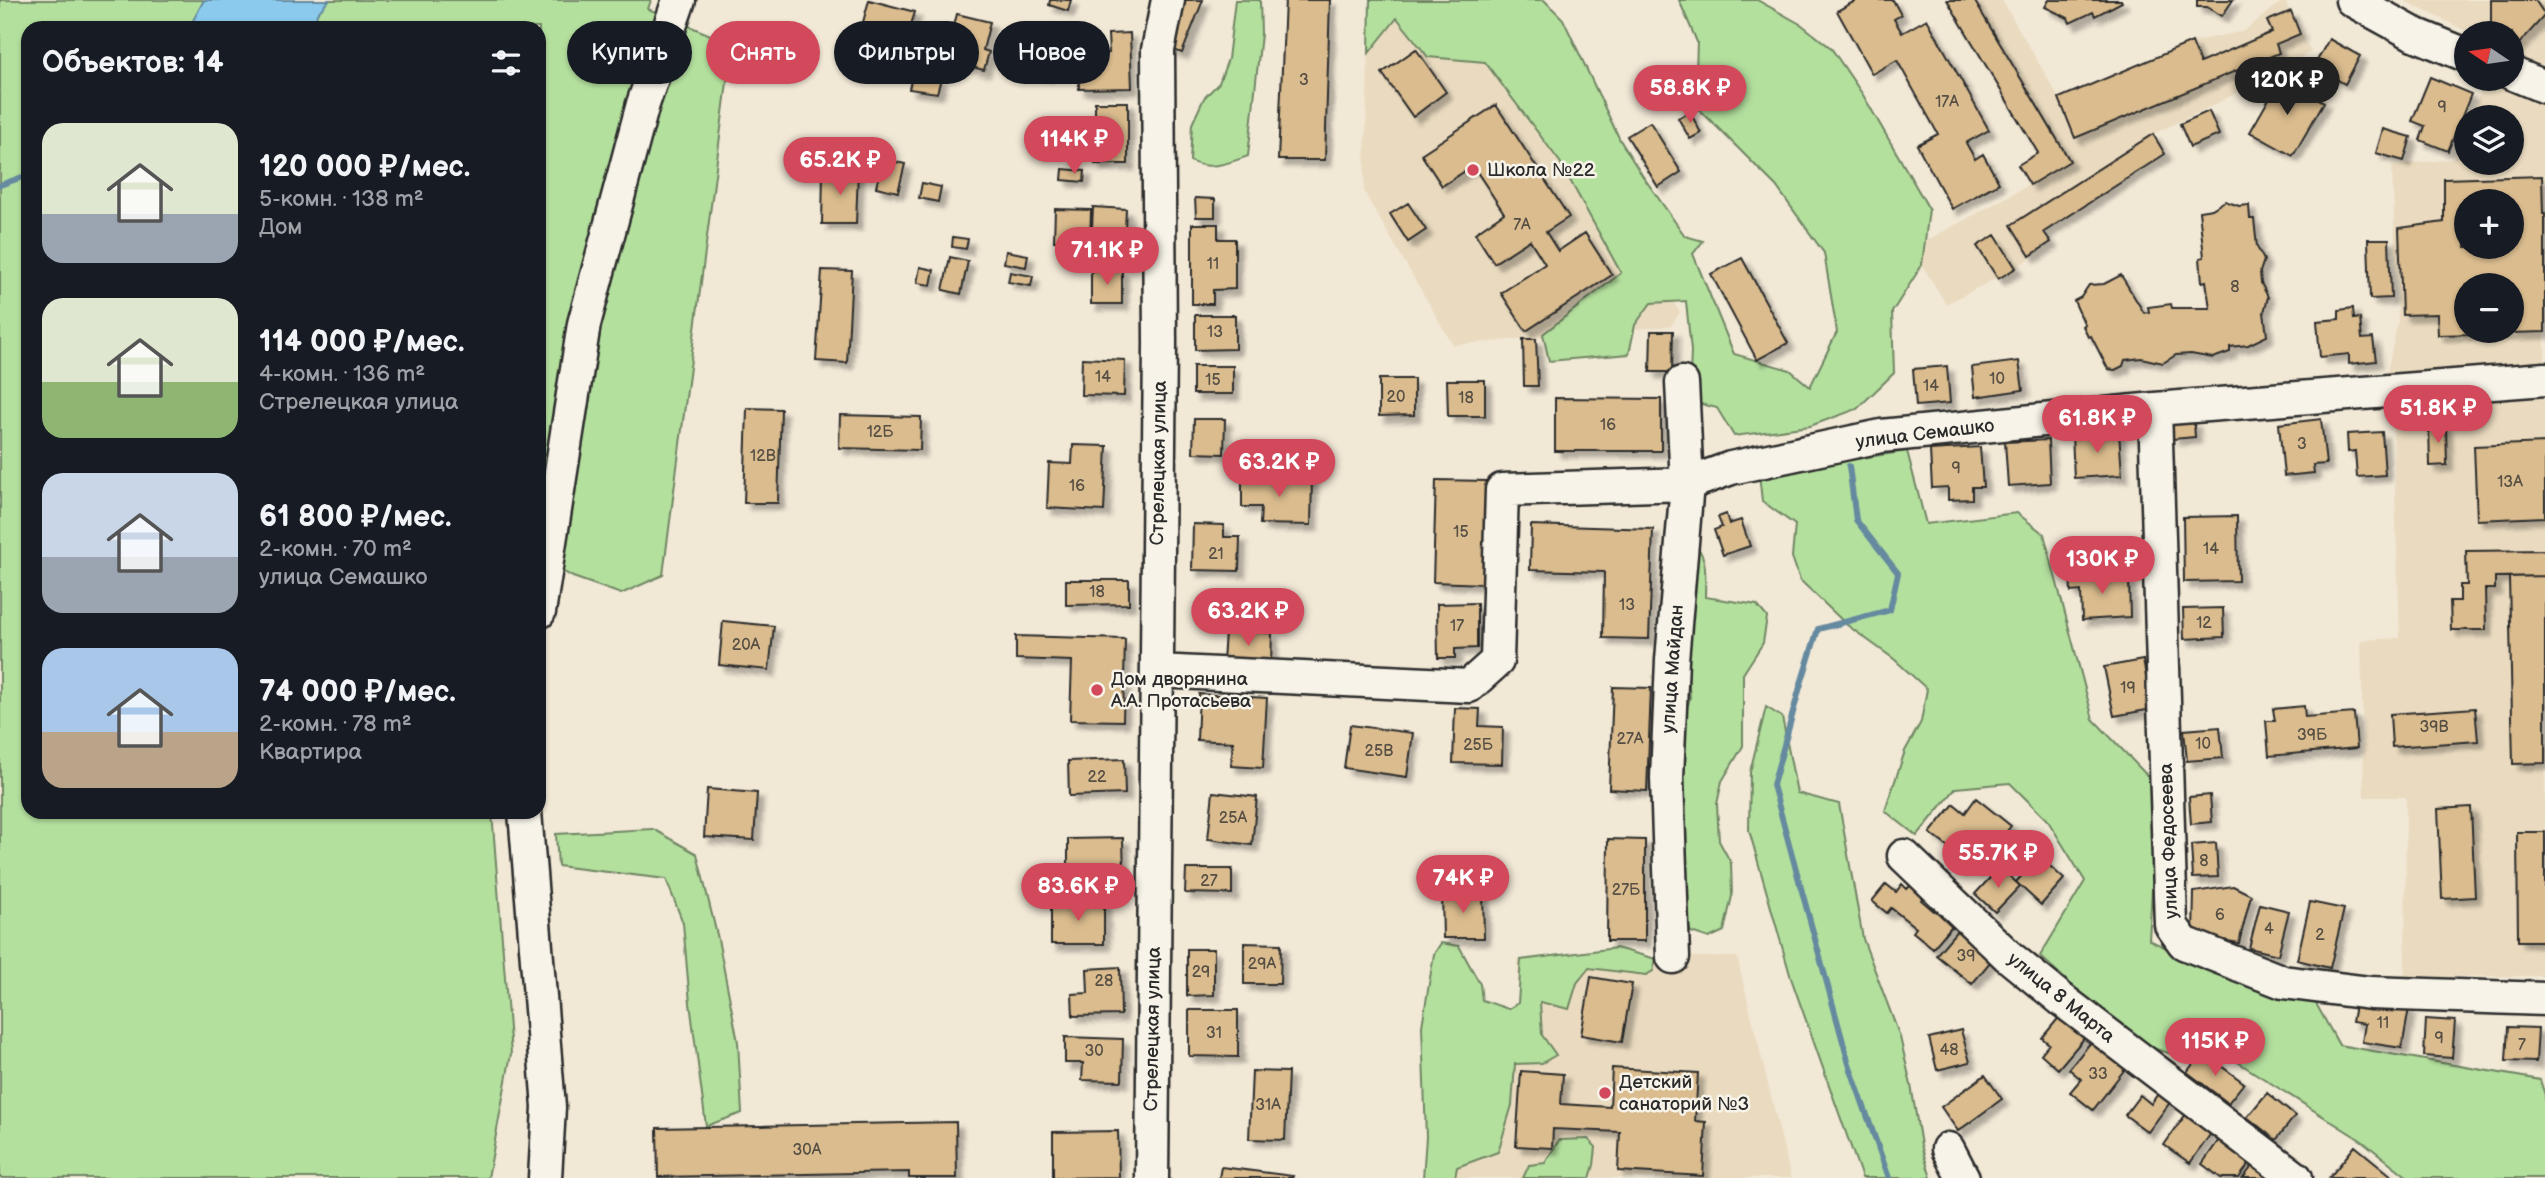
<!DOCTYPE html>
<html lang="ru">
<meta charset="utf-8">
<style>
body{margin:0;font-family:"Balsamiq Sans",sans-serif;background:#20242c;color:#f1f3f6;height:100vh;display:flex;flex-direction:column;font-size:26px;white-space:nowrap}
*{box-sizing:border-box;margin:0}
p{font-size:23px;color:#9ea1a6}
.icon{flex:none;width:38px;height:38px;fill:none;stroke:currentColor;stroke-width:2;stroke-linecap:round;stroke-linejoin:round}
.map{position:relative;flex:1;overflow:hidden}
.drawer{position:absolute;left:21px;top:21px;width:525px;height:798px;display:flex;flex-direction:column;background:#171b24;border-radius:21px;box-shadow:0 2px 5px #0004}
.drawer>*{flex:none}
.guide{position:absolute;left:567px;top:21px;width:665px;height:63px;display:flex;gap:14px}
.needle{width:46px;rotate:283deg}
.tools{position:absolute;left:2454px;top:21px;display:grid;gap:14px}
.tools a{display:grid;place-items:center;width:70px;height:70px;border-radius:50%;background:#171b24;box-shadow:0 2px 5px #0004;font-size:35px}
.price{position:absolute;translate:-50% -60px;padding:0 16px;border-radius:24px;background:#d1495b;color:#fff;font-size:23px;line-height:46px;filter:drop-shadow(0 2px 4px #0008)}
.price::after{content:'';position:absolute;left:50%;top:42px;width:21px;height:16px;margin-left:-10px;background:inherit;clip-path:polygon(0 0,100% 0,50% 100%)}
.price.current{background:#222;color:#fff}
ul{padding:0;list-style:none}
li{display:flex;align-items:center;gap:21px;height:175px;padding:0 21px}
li span{display:grid;place-items:center;flex:none;width:196px;height:140px;border-radius:21px;color:#555}
li>.icon{margin-inline-start:auto}
span .icon{width:84px;height:84px;fill:#fffc;stroke-width:1}
li b{font-size:30px}
h2{display:flex;justify-content:space-between;align-items:center;height:84px;padding:0 21px;font-size:30px}
.tag{padding:0 24px;border-radius:32px;background:#171b24;box-shadow:0 2px 5px #0004;font-size:24px;line-height:63px}
.tag.current{background:#d1495b;color:#fff}
.map>svg:first-child{display:block}
.built{fill:#eadbc0;fill-rule:evenodd}
.green{fill:#b4e09e;stroke:#708664;stroke-width:2}
.water{fill:#8bcaec;stroke:#658a9f;stroke-width:2}
.lines{fill:none;stroke-linecap:round;stroke-linejoin:round}
.stream{stroke:#658a9f;stroke-width:6}
.building{fill:#dabc8e;stroke:#2b2b2b;stroke-width:2;fill-rule:evenodd;filter:url(#shadow)}
.minor-casing{stroke:#2b2b2b;stroke-width:37}
.minor{stroke:#f7f3e8;stroke-width:32}
.poi-dot{fill:#d1495b;stroke:#f7f3e8;stroke-width:2.5}
.labels{text-anchor:middle;dominant-baseline:central;stroke-width:5;stroke-linejoin:round;paint-order:stroke}
.number-label{font-size:16px;fill:#574f44}
.poi-label{font-size:19px;fill:#2b2b2b;stroke:#f7f3e8;text-anchor:start}
.street-label{font-size:19px;fill:#2b2b2b;stroke:#f7f3e8}
</style>
<div class="map">
<svg width="2545" height="1178" viewBox="0 0 2545 1178">
<defs>
<filter id="shadow"><feDropShadow dx="6" dy="6" stdDeviation="2" flood-color="#0004"/></filter>
</defs>
<rect width="100%" height="100%" fill="#f1e8d6"/>
<filter id="ink" filterUnits="userSpaceOnUse"><feTurbulence type="fractalNoise" baseFrequency=".0143" numOctaves="2"/><feDisplacementMap in="SourceGraphic" scale="14" xChannelSelector="R" yChannelSelector="G"/><feConvolveMatrix kernelMatrix="1 2 1 2 8 2 1 2 1" color-interpolation-filters="sRGB"/></filter>
<g filter="url(#ink)">
<!-- built -->
<path class="built" d="M1370 0H1498L1567 147 1680 312 1671 326 1453 345 1364 192Z
M1947 0H2002L2059 98 2192 42 2244 31 2284 0 2311 52 2214 105 2153 134 2165 154 2045 232 2051 242 2016 268 1946 304 1922 265 1924 242 2029 185 2018 165 2038 153Z
M2403 0H2545V69L2511 53V33H2470Z
M2486 80 2545 102V366L2386 376 2398 322 2392 165 2453 159 2466 128V163H2511V117H2470ZM2466 201H2511V247H2466ZM2466 285H2511V331H2466Z
M2545 395V976L2405 977 2406 797H2364L2361 640 2400 638 2392 401Z
M1662 957H1737L1791 1178H1439L1441 1007H1518V959Z"/>
<!-- green -->
<path class="green" d="M0 0H651L648 9 732 44 663 575 621 594 573 577 539 558V28H28V812H492L511 1054 488 1178H0Z
M1235 0H1260L1261 34 1248 156C1229 163 1208 171 1190 161L1192 124 1204 98 1219 83 1228 59Z
M1370 0H1544L1563 19 1620 140 1642 175 1685 236 1703 241 1693 254 1734 354 1790 370 1810 387 1837 332 1824 253 1776 186 1695 105 1697 42 1679 0H1757L1802 25 1831 48 1863 95 1929 209 1922 265 1892 312 1894 373 1857 409 1810 426 1734 436 1717 408 1689 401 1691 351 1686 301 1651 303 1635 325 1629 354 1549 361 1543 334 1621 273 1560 162 1485 62 1428 57 1397 18 1369 53Z
M1907 451 1926 524 2017 513 2044 534 2093 719 2158 787 2149 940 2198 963 2314 1000 2339 1045 2540 1080 2545 1095V1175L2543 1178H2409L2362 1141 2217 1049 2181 1057 2134 1042 2040 956 2085 881 2048 821 2010 783 1956 788 1917 836 1885 811 1905 751 1921 722 1927 689 1894 659 1847 625 1800 580 1792 557 1795 525 1762 501 1759 474Z
M1692 543C1709 553 1705 579 1705 597L1757 605 1767 617 1763 643 1743 674V746L1722 781 1717 804 1719 841 1731 863 1732 896 1724 931 1709 938 1691 932 1684 918 1676 755 1690 697 1681 599Z
M1766 707 1782 717 1797 793 1839 804 1863 939 1900 1037 1911 1085 1921 1145 1931 1178H1862L1791 978 1749 830 1750 772Z
M653 829 697 854 718 939 738 1042 742 1113 706 1126 690 1003 683 923 666 879 558 866 556 834Z
M1441 943 1459 946 1480 984 1482 1000 1508 1009 1518 1003 1521 960 1616 948 1656 959 1653 971 1646 975 1589 968 1577 983 1569 1009 1540 1002 1542 1035 1556 1055 1542 1063 1515 1064 1512 1105 1498 1152 1457 1167 1455 1178H1423L1426 1137 1422 1026 1434 954Z
M1588 1139 1596 1147 1594 1165 1590 1178H1523L1529 1165 1545 1163 1559 1140Z"/>
<!-- water -->
<path class="water" d="M204 0H329L317 14 314 28H189Z"/>
<g class="lines">
<!-- stream -->
<path class="stream" d="M0 185 28 175
M1849 466 1856 520 1898 573 1890 610 1818 629 1800 687 1773 785 1849 1064 1889 1178"/>
</g>
<!-- building -->
<path class="building" d="M869 0 915 12 910 28 924 32 918 52 859 37Z
M1050 0H1071L1068 11 1049 5Z
M1182 0H1203L1182 53 1171 49 1179 28 1172 25Z
M1285 0H1330L1325 160H1278Z
M1857 0H1893L1901 15 1894 19 1902 33 1927 19 1989 130 1966 143 1975 159 1983 154 1999 183 1952 209 1917 145 1938 134 1897 60 1872 74 1837 11Z
M1947 0H1974L2070 161 2030 185 2018 165 2038 153Z
M2049 0H2121L2122 2 2095 16 2093 12 2070 23 2068 18 2045 7Z
M2197 0H2233L2222 16 2207 7H2197Z
M2491 0H2535L2545 15 2518 45 2511 40V33H2501L2491 27Z
M2291 11 2300 34 2276 44 2279 53 2075 138 2059 98 2192 42 2200 63 2272 32 2267 21Z
M957 14 990 22 983 50 989 52 984 70 945 60Z
M1036 27 1061 32 1055 66 1049 65 1047 75 1034 73 1036 62 1029 61Z
M1130 33 1132 88 1079 89 1078 54 1109 53 1108 34Z
M2329 39 2360 56 2345 84 2314 66Z
M1416 49 1446 92 1413 117 1382 73Z
M913 72 941 79 937 93 909 89Z
M2430 77 2471 94 2448 151 2420 140 2425 126 2412 121Z
M2281 78 2324 102 2293 156 2250 132Z
M1095 102H1128V164H1095Z
M1496 105 1569 217 1546 232 1558 251 1585 233 1612 275 1526 331 1501 293 1545 264 1530 240 1494 263 1475 233 1504 213 1473 166 1442 186 1421 154Z
M2209 111 2219 135 2190 147 2180 124Z
M1690 112 1701 133 1690 139 1678 118Z
M1650 122 1681 172 1658 187 1627 136Z
M2383 129 2411 137 2404 161 2376 153Z
M2153 134 2165 154 2044 232 2051 242 2030 256 2011 225Z
M883 159 905 164 898 192 876 187Z
M1063 169 1085 171 1084 182 1062 180Z
M823 170H858L856 224H822Z
M2542 176 2543 214H2545V332L2438 335 2437 314 2402 315 2399 228 2444 222V179ZM2466 201H2511V247H2466ZM2466 285H2511V331H2466Z
M922 183 941 187 938 202 919 198Z
M1195 198 1215 199V217H1196Z
M2225 201 2239 206 2249 205 2250 219H2254L2257 247 2264 260 2260 272 2261 283 2268 297 2264 312 2267 336 2248 345 2230 347V352L2213 358 2191 354 2176 355 2163 363 2141 358 2125 360 2123 366 2115 370 2108 369 2091 336 2088 337 2083 326 2085 325 2074 301 2081 297 2089 285 2104 284 2121 275 2144 313 2149 312 2148 307 2171 304 2172 308H2210L2206 281 2202 282 2200 258 2204 257 2199 211 2212 209Z
M1408 203 1426 230 1408 242 1390 214Z
M1093 207 1126 209 1124 249 1091 248Z
M1055 209 1091 210 1090 243 1054 241Z
M1192 224H1218V239H1235V289L1213 290V304H1192Z
M1995 235 2016 268 1998 279 1977 246Z
M953 237 968 239 966 249 952 247Z
M2368 239H2389L2391 298 2370 299Z
M1006 251 1028 255 1026 267 1004 263Z
M950 257 968 261 961 294 943 290Z
M1742 258 1788 343 1757 360 1711 274Z
M920 267 934 270 931 285 917 283Z
M822 270 852 271 847 363 816 361Z
M1122 270V304H1091V271Z
M1010 272 1033 276 1031 286 1008 282Z
M2353 308 2354 319 2360 318 2362 339 2373 338 2376 361 2349 364V354L2320 357 2317 321 2339 319V310Z
M1195 315H1235V349L1195 350Z
M1651 331H1673L1672 372H1650Z
M1523 339H1536L1538 386H1524Z
M1082 358 1125 360 1124 396 1081 395Z
M2019 361 2023 390 1975 397 1972 367Z
M1193 366H1233V394H1193Z
M1947 366 1950 403 1916 406 1913 369Z
M1379 379H1414V415L1379 416Z
M1447 380H1485V416H1448Z
M1555 398 1661 399V451H1555Z
M747 408 781 409 778 503H744Z
M840 415 921 417 920 450 839 448Z
M1194 419H1225L1224 454 1193 453Z
M2321 419 2326 464 2313 465 2314 473 2284 476 2279 424Z
M2194 422 2195 437 2173 439 2172 423Z
M2446 425 2447 465 2430 466 2429 426Z
M2119 432 2122 475 2074 478 2072 435Z
M2382 432 2385 475 2357 477 2355 451 2348 452 2347 434Z
M2048 440 2050 483 2008 486 2005 442Z
M2545 443V517L2477 520 2474 446Z
M1073 445 1107 446 1104 511 1047 508 1049 463 1072 464Z
M1980 447 1983 487H1972V499L1948 500V487L1932 488 1930 450Z
M1242 477 1312 478 1311 525 1260 524 1261 507H1242Z
M1436 480 1489 481 1484 584 1433 582Z
M1726 514 1729 524 1741 520 1750 546 1723 555 1714 530 1722 527 1718 517Z
M2237 516 2238 581 2184 582 2183 517Z
M1193 524 1224 525V537H1240L1239 571 1192 570Z
M1531 525 1653 529 1649 639 1603 638 1604 572 1530 570Z
M2545 550V576L2495 577V589H2485L2486 630H2451L2450 601H2460V585H2467L2466 551Z
M2100 572 2101 580 2129 579 2130 617 2082 620 2081 591 2071 592 2070 574Z
M2545 576V763L2513 764 2509 577Z
M1066 580H1129V604L1066 605Z
M1477 603V648L1455 649V658H1438L1437 604Z
M2223 608 2224 637 2184 639 2183 609Z
M723 621 774 626 769 670 719 665Z
M1225 631 1272 633 1271 664 1223 662Z
M1016 636 1125 639 1123 721 1070 720 1072 661 1016 659Z
M2143 660 2152 709 2114 716 2104 667Z
M1613 687 1651 688 1647 791 1609 789Z
M1199 694 1267 698 1263 768 1231 766 1233 742 1197 740Z
M2304 706 2305 717 2354 713 2357 748 2269 756 2266 721H2275L2273 709Z
M1455 708 1480 709 1479 726 1503 727 1502 764 1453 763Z
M2475 708 2478 741 2392 747 2390 714Z
M1350 725 1413 733 1407 777 1344 768Z
M2220 727 2223 758 2187 761 2184 730Z
M1124 759 1125 794 1069 796 1068 761Z
M707 789 757 793 754 840 704 837Z
M1213 792 1257 797 1252 845 1208 839Z
M2210 795 2212 822 2191 824 2189 797Z
M1976 798 2011 826 1975 871 1966 864 1962 869 1948 857 1953 851 1930 833 1954 804 1965 813Z
M2471 807 2475 897 2442 899 2438 809Z
M2517 832H2545V941H2518Z
M1123 838 1124 877 1068 878V839Z
M1608 839 1645 840V941H1607Z
M2216 843 2218 877 2193 878 2191 845Z
M2039 856 2064 879 2041 905 2016 882Z
M2000 867 2020 886 1995 912 1975 894Z
M1186 869H1232V894L1185 893Z
M1914 882 1927 893 1921 900 1934 911 1938 906 1956 921 1933 948 1913 932 1916 928 1891 908 1887 913 1872 901 1886 884 1896 892 1902 884 1907 889Z
M2233 886 2251 895 2239 943 2193 935 2194 892Z
M1483 891 1484 938H1443L1442 892Z
M1051 901H1104V944H1051Z
M2310 902 2344 909 2330 968 2297 960Z
M2260 904 2289 911 2278 955 2249 948Z
M1960 927 1995 956 1972 984 1936 955Z
M1244 943 1281 944 1280 984H1244Z
M1187 949H1214V995L1187 996Z
M1120 967 1121 1015 1073 1016 1072 994 1088 993 1087 969Z
M1591 977 1632 984 1622 1042 1581 1035Z
M2356 999 2409 1008 2402 1048 2362 1042 2365 1024 2352 1022Z
M1189 1010H1238V1057L1189 1056Z
M2061 1015 2086 1036 2058 1069 2041 1054 2049 1044 2042 1038Z
M2426 1019 2455 1021 2452 1058 2424 1056Z
M2508 1027 2538 1028 2536 1062 2506 1061Z
M1961 1030 1970 1062 1937 1070 1929 1038Z
M1065 1037 1123 1039 1122 1081 1082 1080 1083 1063H1065Z
M2091 1042 2125 1069 2093 1110 2070 1092 2081 1079 2069 1069Z
M2202 1052 2244 1083 2228 1103 2187 1072Z
M1612 1068 1698 1073 1695 1121 1706 1122 1703 1176 1618 1171 1620 1132 1553 1129 1552 1148 1516 1146 1521 1071 1563 1074 1561 1104 1610 1107Z
M1252 1071 1288 1072 1285 1140 1249 1139Z
M1985 1075 2002 1099 1958 1131 1941 1107Z
M2159 1092 2171 1101 2148 1132 2125 1115 2140 1095 2151 1104Z
M2267 1093 2295 1116 2276 1140 2247 1117Z
M2186 1114 2212 1132 2190 1163 2164 1145Z
M956 1122 957 1178H909V1172L658 1177 657 1128Z
M1118 1131 1119 1177 1053 1178V1132Z
M2221 1137 2252 1160 2239 1178H2221L2202 1164Z
M2355 1146 2393 1177 2392 1178H2329Z
M2255 1163 2275 1178H2243Z
M1221 1167 1293 1176 1292 1178H1219Z"/>
<g class="lines">
<defs>
<path id="minor" d="M2352 0 2412 33 2466 55
M2511 73 2545 87
M2155 409 2171 925 2184 943 2283 982 2370 993 2545 999
M539 612 584 324 643 104 679 0
M1157 671 1469 686 1497 661 1502 490 1687 484 1731 468 1881 436 2155 409 2545 379
M525 812 549 1107 545 1178
M1904 856 2008 956 2061 999 2296 1178
M1673 957 1667 778 1672 660 1687 484 1682 383
M1948 1149 1963 1178
M1152 1178 1160 343 1158 50 1168 0"/>
</defs>
<!-- minor casing -->
<use href="#minor" class="minor-casing"/>
<!-- minor -->
<use href="#minor" class="minor"/>
</g>
</g>
<!-- markers -->
<g class="poi-dot">
<circle cx="1473" cy="170" r="7"/>
<circle cx="1097" cy="690" r="7"/>
<circle cx="1605" cy="1093" r="7"/>
</g>
<g class="labels">
<!-- number labels -->
<g class="number-label">
<text x="1304" y="80">3</text>
<text x="1947" y="102">17А</text>
<text x="2442" y="107">9</text>
<text x="1522" y="225">7А</text>
<text x="1213" y="264">11</text>
<text x="2235" y="287">8</text>
<text x="1215" y="332">13</text>
<text x="1103" y="377">14</text>
<text x="1997" y="379">10</text>
<text x="1213" y="380">15</text>
<text x="1931" y="386">14</text>
<text x="1396" y="397">20</text>
<text x="1466" y="398">18</text>
<text x="1608" y="425">16</text>
<text x="880" y="432">12Б</text>
<text x="2302" y="444">3</text>
<text x="763" y="456">12В</text>
<text x="1956" y="468">9</text>
<text x="2510" y="482">13А</text>
<text x="1077" y="486">16</text>
<text x="1461" y="532">15</text>
<text x="2211" y="549">14</text>
<text x="1216" y="554">21</text>
<text x="1097" y="592">18</text>
<text x="1627" y="605">13</text>
<text x="2204" y="623">12</text>
<text x="1457" y="626">17</text>
<text x="746" y="645">20А</text>
<text x="2128" y="688">19</text>
<text x="2434" y="727">39В</text>
<text x="2312" y="735">39Б</text>
<text x="1630" y="739">27А</text>
<text x="2203" y="744">10</text>
<text x="1478" y="745">25Б</text>
<text x="1379" y="751">25В</text>
<text x="1097" y="777">22</text>
<text x="1233" y="818">25А</text>
<text x="2204" y="861">8</text>
<text x="1209" y="881">27</text>
<text x="1626" y="890">27Б</text>
<text x="2220" y="915">6</text>
<text x="2269" y="929">4</text>
<text x="2320" y="935">2</text>
<text x="1966" y="956">39</text>
<text x="1262" y="964">29А</text>
<text x="1201" y="972">29</text>
<text x="1104" y="981">28</text>
<text x="2383" y="1023">11</text>
<text x="1214" y="1033">31</text>
<text x="2439" y="1038">9</text>
<text x="2522" y="1045">7</text>
<text x="1949" y="1050">48</text>
<text x="1094" y="1051">30</text>
<text x="2098" y="1074">33</text>
<text x="1268" y="1105">31А</text>
<text x="807" y="1150">30А</text>
</g>
<!-- poi labels -->
<g class="poi-label">
<text x="1487" y="170">Школа №22</text>
<text x="1111" y="679">Дом дворянина<tspan x="1111" dy="22">А.А. Протасьева</tspan></text>
<text x="1619" y="1082">Детский<tspan x="1619" dy="22">санаторий №3</tspan></text>
</g>
<!-- street labels -->
<g class="street-label">
<text transform="translate(1925 434) rotate(-7)">улица Семашко</text>
<text transform="translate(1159 463) rotate(-89)">Стрелецкая улица</text>
<text transform="translate(1673 669) rotate(-86)">улица Майдан</text>
<text transform="translate(2169 841) rotate(-92)">улица Федосеева</text>
<text transform="translate(2061 998) rotate(39)">улица 8 Марта</text>
<text transform="translate(1153 1029) rotate(-89)">Стрелецкая улица</text>
</g>
</g>
</svg>
<div class="tools">
<a><svg class="needle" viewBox="-14 -14 28 28"><path d="M0-13l5 13h-10z" fill="#e53935"/><path d="M0 13l5-13h-10z" fill="#9ea1a6"/></svg></a>
<a><svg class="icon" aria-label="layers" viewBox="0 0 24 24"><path d="M12 4l9 5-9 5-9-5zM3 14l9 5 9-5"/></svg></a>
<a>+</a>
<a>−</a>
</div>
<b class="price current" style="left:2287px;top:117px">120K ₽</b>
<b class="price" style="left:1690px;top:125px">58.8K ₽</b>
<b class="price" style="left:1074px;top:176px">114K ₽</b>
<b class="price" style="left:840px;top:197px">65.2K ₽</b>
<b class="price" style="left:1107px;top:287px">71.1K ₽</b>
<b class="price" style="left:2438px;top:445px">51.8K ₽</b>
<b class="price" style="left:2097px;top:455px">61.8K ₽</b>
<b class="price" style="left:1279px;top:499px">63.2K ₽</b>
<b class="price" style="left:2102px;top:596px">130K ₽</b>
<b class="price" style="left:1248px;top:648px">63.2K ₽</b>
<b class="price" style="left:1998px;top:890px">55.7K ₽</b>
<b class="price" style="left:1463px;top:915px">74K ₽</b>
<b class="price" style="left:1078px;top:923px">83.6K ₽</b>
<b class="price" style="left:2215px;top:1078px">115K ₽</b>
<div class="guide">
<a class="tag">Купить</a>
<a class="tag current">Снять</a>
<a class="tag">Фильтры</a>
<a class="tag">Новое</a>
</div>
<section class="drawer">
<h2>Объектов: 14<svg class="icon" aria-label="filters" viewBox="0 0 24 24"><path d="M4 7h16M4 17h16"/><circle cx="9" cy="7" r="2"/><circle cx="15" cy="17" r="2"/></svg></h2>
<ul>
<li><span style="background:linear-gradient(#dfe7d0 65%,#9aa5b1 0)"><svg class="icon" aria-label="home" viewBox="0 0 24 24"><path d="M3 11l9-7 9 7M6 9v11h12V9"/></svg></span><div><b>120 000 ₽/мес.</b><p>5-комн. · 138 m²</p><p>Дом</p></div></li>
<li><span style="background:linear-gradient(#dfe7d0 60%,#8fb573 0)"><svg class="icon" aria-label="home" viewBox="0 0 24 24"><path d="M3 11l9-7 9 7M6 9v11h12V9"/></svg></span><div><b>114 000 ₽/мес.</b><p>4-комн. · 136 m²</p><p>Стрелецкая улица</p></div></li>
<li><span style="background:linear-gradient(#c9d6e8 60%,#9aa5b1 0)"><svg class="icon" aria-label="home" viewBox="0 0 24 24"><path d="M3 11l9-7 9 7M6 9v11h12V9"/></svg></span><div><b>61 800 ₽/мес.</b><p>2-комн. · 70 m²</p><p>улица Семашко</p></div></li>
<li><span style="background:linear-gradient(#a9c7e8 60%,#b9a48a 0)"><svg class="icon" aria-label="home" viewBox="0 0 24 24"><path d="M3 11l9-7 9 7M6 9v11h12V9"/></svg></span><div><b>74 000 ₽/мес.</b><p>2-комн. · 78 m²</p><p>Квартира</p></div></li>
</ul>
</section>
</div>
